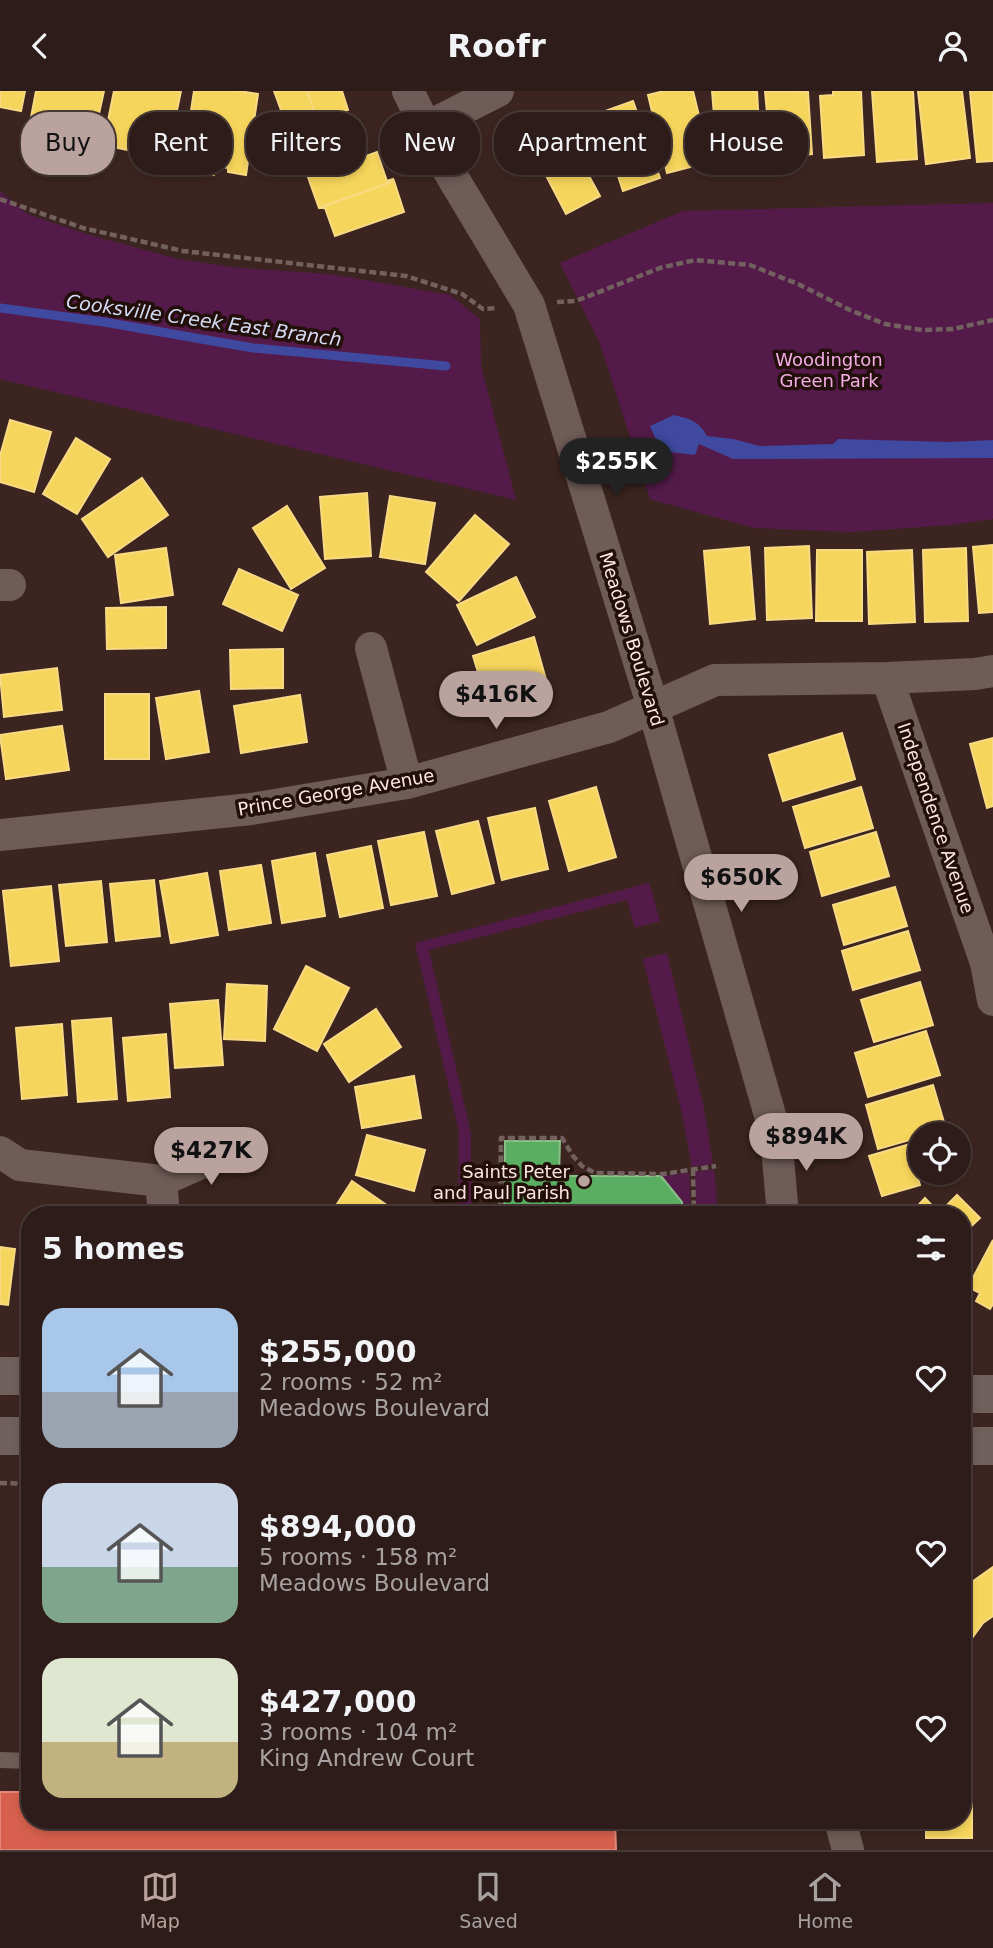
<!DOCTYPE html>
<meta charset="utf-8">
<style>
body{margin:0;font-family:"DejaVu Sans",sans-serif;background:#352522;color:#f1f3f6;height:100vh;display:flex;flex-direction:column;font-size:26px;white-space:nowrap}
*{box-sizing:border-box;margin:0}
p{font-size:23px;color:#a7a1a2}
.icon{flex:none;width:38px;height:38px;fill:none;stroke:currentColor;stroke-width:2;stroke-linecap:round;stroke-linejoin:round}
.map{position:relative;flex:1;overflow:hidden}
.sheet{position:absolute;left:21px;top:1115px;width:950px;height:623px;display:flex;flex-direction:column;background:#2d1c19;border-radius:28px;box-shadow:0 4px 10px #0003,0 0 0 2px #483a38}
.sheet>*{flex:none}
.hud{position:absolute;left:21px;top:21px;width:952px;height:63px;display:flex;gap:14px}
.buttons{position:absolute;left:908px;top:1031px;display:grid;gap:14px}
.buttons a{display:grid;place-items:center;width:63px;height:63px;border-radius:50%;background:#2d1c19;box-shadow:0 4px 10px #0003,0 0 0 2px #483a38;font-size:35px}
.price{position:absolute;translate:-50% -60px;padding:0 16px;border-radius:24px;background:#baa29e;color:#111;font-size:23px;line-height:46px;filter:drop-shadow(0 2px 4px #0008)}
.price::after{content:'';position:absolute;left:50%;top:42px;width:21px;height:16px;margin-left:-10px;background:inherit;clip-path:polygon(0 0,100% 0,50% 100%)}
.price.active{background:#222;color:#fff}
ul{padding:0;list-style:none}
li{display:flex;align-items:center;gap:21px;height:175px;padding:0 21px}
li span{display:grid;place-items:center;flex:none;width:196px;height:140px;border-radius:21px;color:#555}
li>.icon{margin-inline-start:auto}
span .icon{width:84px;height:84px;fill:#fffc;stroke-width:1}
li b{font-size:30px}
h2{display:flex;justify-content:space-between;align-items:center;height:84px;padding:0 21px;font-size:30px}
.tag{padding:0 24px;border-radius:28px;background:#2d1c19;box-shadow:0 4px 10px #0003,0 0 0 2px #483a38;font-size:24px;line-height:63px}
.tag.active{background:#baa29e;color:#111}
header{display:flex;justify-content:space-between;align-items:center;height:91px;padding:0 21px;background:#2d1c19;font-size:32px;font-weight:600}
.dock{display:flex;justify-content:space-around;align-items:center;height:98px;border-top:2px solid #483a38;background:#2d1c19;font-size:19px;color:#a7a1a2}
.dock a{display:grid;justify-items:center;gap:4px}
.dock .active{color:#baa29e}
.map>svg:first-child{display:block}
.green{fill:#541b4a}
.water{fill:#3f499f}
.homes{fill:#f6d55c;stroke:#f8da84;stroke-width:2}
.shops{fill:#d6604d;stroke:#e28879;stroke-width:2}
.public{fill:#5aae61;stroke:#8bbf87;stroke-width:2}
.lines{fill:none;stroke-linecap:round;stroke-linejoin:round}
.stream{stroke:#3f499f;stroke-width:9}
.path{stroke:#72615e;stroke-width:4.5;stroke-dasharray:7 3.5;stroke-linecap:butt}
.lane{stroke:#6f5c58;stroke-width:16}
.street{stroke:#6f5c58;stroke-width:32}
.secondary{stroke:#6f605d;stroke-width:38}
.poi-dot{fill:#baa29e;stroke:#220f0a;stroke-width:2.5}
.labels{text-anchor:middle;dominant-baseline:central;stroke-width:7;stroke-linejoin:round;paint-order:stroke}
.park-label{font-size:18px;fill:#f3ade6;stroke:#220f0a}
.street-label{font-size:18px;fill:#fee6e1;stroke:#220f0a}
.poi-label{font-size:18px;fill:#fee6e1;stroke:#220f0a;text-anchor:end}
.water-label{font-size:19px;font-style:italic;fill:#d4dbf5;stroke:#220f0a}
</style>
<header><svg class="icon" aria-label="back" viewBox="0 0 24 24"><path d="M15 5l-7 7 7 7"/></svg>Roofr<svg class="icon" aria-label="person" viewBox="0 0 24 24"><circle cx="12" cy="8" r="4"/><path d="M4 21q1-7 8-7t8 7"/></svg></header>
<div class="map">
<svg width="993" height="1759" viewBox="0 0 993 1759">
<rect width="100%" height="100%" fill="#3c2521"/>
<!-- green -->
<path class="green" d="M0 100 27 123 93 145 178 168 239 177 330 183 450 204 480 228 481 275 516 409 0 288Z
M993 112V428L951 434 851 441 754 437 650 408 599 250 560 172 683 120Z
M649 792 660 830 635 837 627 809 429 859 471 1043V1123H458L459 1040 415 852Z
M667 862 703 1013 713 1073 692 1076 681 1018 643 868Z
M714 1078 718 1123H696L695 1081Z
M689 1082 691 1123H682V1111L661 1085Z"/>
<!-- water -->
<path class="water" d="M674 324C690 328 699 330 707 345L733 348 760 355 833 353 838 348 950 351 993 349V367L733 368 699 353 695 364 661 360 650 335Z"/>
<!-- homes -->
<path class="homes" d="M0 0H25L21 20 0 16Z
M36 0H104L93 50 29 37Z
M114 0H181L167 67 103 54Z
M194 0H239L258 3 246 84 228 81V77L215 75 214 84 182 79Z
M274 0H307L318 30 289 41Z
M307 0H342L348 19 318 30Z
M664 0H693L703 41 699 43 706 72 667 82 648 4Z
M712 0H757L759 35H756L759 68 718 72Z
M765 0 808 1 812 63 771 67Z
M833 0H861L864 64 824 67 820 5 833 4Z
M872 0H913L917 68 877 71Z
M918 0H962L970 67 926 73Z
M970 0H993V70L977 71Z
M633 10 660 87 623 100 607 52 601 54 591 25Z
M568 31 588 69 582 72 600 105 566 123 529 52Z
M377 61 387 90 393 88 394 90 319 117 308 86Z
M394 90 404 121 335 145 325 117H319Z
M10 329 51 341 34 401 0 391V365Z
M76 347 110 368 77 423 43 403Z
M142 387 168 424 108 466 82 428Z
M367 402 371 465 325 468 320 406Z
M390 405 435 412 425 473 380 466Z
M287 415 325 477 291 498 253 437Z
M475 424 509 453 459 510 426 481Z
M993 454V521L979 522 973 456Z
M809 455 812 527 767 529 765 457Z
M749 456 755 528 710 533 704 460Z
M166 457 173 504 121 512 115 464Z
M966 457 968 530 925 531 923 459Z
M817 459H862V530H816Z
M912 459 915 531 869 533 867 461Z
M239 478 298 504 282 540 223 513Z
M516 486 535 526 477 554 457 514Z
M166 516V557L107 558 106 517Z
M534 546 547 592 487 611 473 565Z
M283 558V597L231 598 230 559Z
M57 577 62 619 4 626 0 584Z
M199 600 209 661 166 668 156 607Z
M105 603H149V668H105Z
M300 604 307 651 241 662 234 615Z
M62 635 69 679 6 688 0 644Z
M842 642 855 688 783 710 769 664Z
M993 647V715L987 717 970 653Z
M596 696 616 766 569 780 549 710Z
M861 696 873 737 805 757 793 716Z
M535 717 548 778 502 789 488 727Z
M478 730 494 792 452 803 436 740Z
M424 741 437 805 391 814 378 750Z
M876 741 889 785 822 805 810 761Z
M371 755 383 817 340 826 327 764Z
M315 762 325 825 282 832 272 770Z
M261 774 271 832 229 839 220 780Z
M207 782 218 844 171 852 160 790Z
M154 789 160 845 116 850 110 793Z
M101 790 107 851 66 855 59 794Z
M51 795 59 870 11 875 3 800Z
M895 796 907 835 844 854 833 814Z
M908 840 920 879 853 899 842 860Z
M306 875 349 897 317 960 274 938Z
M920 891 933 934 874 951 861 909Z
M227 893 267 895 265 950 224 948Z
M218 909 223 974 175 977 170 913Z
M376 918 401 956 349 991 324 953Z
M111 927 117 1008 78 1011 72 930Z
M62 933 67 1004 22 1008 16 937Z
M926 940 940 984 868 1006 855 962Z
M166 943 170 1006 128 1010 123 947Z
M414 985 421 1027 362 1037 355 996Z
M933 994 946 1038 920 1043V1046L878 1058 866 1014Z
M367 1044 425 1059 414 1100 356 1084Z
M920 1050V1071L914 1073 920 1094 882 1105 869 1065Z
M352 1090 401 1124H330Z
M957 1104 980 1127 962 1144V1124H909L925 1107 939 1122Z
M993 1149V1213L990 1218 976 1210 980 1202 968 1196Z
M25 1155H30V1209L24 1208Z
M0 1156 15 1158 8 1214 0 1213Z
M993 1476V1525L983 1532 962 1561V1498Z
M962 1697H972V1747H926V1729H962Z"/>
<!-- shops -->
<path class="shops" d="M0 1701H30V1729H615L616 1759H0Z"/>
<!-- public -->
<path class="public" d="M505 1050H560L559 1085H661L682 1111V1124H504Z"/>
<g class="lines">
<!-- stream -->
<path class="stream" d="M0 217 104 231 253 257 446 275"/>
<!-- path -->
<path class="path" d="M0 108 83 137 183 160 406 185 462 203 483 218 496 217
M557 211 576 210 660 177 695 169 750 174 798 193 850 219 885 233 922 239 953 238 993 229
M693 1078 694 1124
M500 1124 501 1047H562L573 1065 582 1075 595 1082 663 1083 716 1075
M0 1392 30 1393"/>
<!-- lane -->
<path class="lane" d="M0 1669 30 1670"/>
<!-- street -->
<path class="street" d="M408 0 441 67 529 214 653 616 776 1045 783 1124
M427 36 498 0
M0 494H10
M371 557 407 692
M887 587 986 872 993 909
M0 744 251 718 407 692 609 636 715 589 887 587 975 583 993 580
M0 1061 20 1074 161 1090 241 1054
M161 1090 164 1124
M840 1729 848 1759"/>
<!-- secondary -->
<path class="secondary" d="M0 1285H30
M962 1303H993
M0 1345H30
M962 1355H993"/>
</g>
<!-- markers -->
<circle class="poi-dot" cx="584" cy="1090" r="7"/>
<g class="labels">
<!-- park labels -->
<g class="park-label">
<text x="829" y="268">Woodington<tspan x="829" dy="21">Green Park</tspan></text>
</g>
<!-- street labels -->
<g class="street-label">
<text transform="translate(632 548) rotate(73)">Meadows Boulevard</text>
<text transform="translate(336 701) rotate(-10)">Prince George Avenue</text>
<text transform="translate(936 727) rotate(71)">Independence Avenue</text>
</g>
<!-- poi labels -->
<g class="poi-label">
<text x="570" y="1080">Saints Peter<tspan x="570" dy="21">and Paul Parish</tspan></text>
</g>
<!-- water labels -->
<g class="water-label">
<text transform="translate(204 229) rotate(8)">Cooksville Creek East Branch</text>
</g>
</g>
</svg>
<div class="buttons">
<a><svg class="icon" aria-label="locate" viewBox="0 0 24 24"><circle cx="12" cy="12" r="6"/><path d="M12 2v4M12 18v4M2 12h4M18 12h4"/></svg></a>
</div>
<b class="price active" style="left:616px;top:407px">$255K</b>
<b class="price" style="left:496px;top:640px">$416K</b>
<b class="price" style="left:741px;top:823px">$650K</b>
<b class="price" style="left:806px;top:1082px">$894K</b>
<b class="price" style="left:211px;top:1096px">$427K</b>
<div class="hud">
<a class="tag active">Buy</a>
<a class="tag">Rent</a>
<a class="tag">Filters</a>
<a class="tag">New</a>
<a class="tag">Apartment</a>
<a class="tag">House</a>
</div>
<section class="sheet">
<h2>5 homes<svg class="icon" aria-label="filters" viewBox="0 0 24 24"><path d="M4 7h16M4 17h16"/><circle cx="9" cy="7" r="2"/><circle cx="15" cy="17" r="2"/></svg></h2>
<ul>
<li><span style="background:linear-gradient(#a9c7e8 60%,#9aa5b1 0)"><svg class="icon" aria-label="home" viewBox="0 0 24 24"><path d="M3 11l9-7 9 7M6 9v11h12V9"/></svg></span><div><b>$255,000</b><p>2 rooms · 52 m²</p><p>Meadows Boulevard</p></div><svg class="icon" aria-label="heart" viewBox="0 0 24 24"><path d="M12 20l-8-8c-3-5 5-10 8-4 3-6 11-1 8 4z"/></svg></li>
<li><span style="background:linear-gradient(#c9d6e8 60%,#7fa58c 0)"><svg class="icon" aria-label="home" viewBox="0 0 24 24"><path d="M3 11l9-7 9 7M6 9v11h12V9"/></svg></span><div><b>$894,000</b><p>5 rooms · 158 m²</p><p>Meadows Boulevard</p></div><svg class="icon" aria-label="heart" viewBox="0 0 24 24"><path d="M12 20l-8-8c-3-5 5-10 8-4 3-6 11-1 8 4z"/></svg></li>
<li><span style="background:linear-gradient(#dfe7d0 60%,#c2b280 0)"><svg class="icon" aria-label="home" viewBox="0 0 24 24"><path d="M3 11l9-7 9 7M6 9v11h12V9"/></svg></span><div><b>$427,000</b><p>3 rooms · 104 m²</p><p>King Andrew Court</p></div><svg class="icon" aria-label="heart" viewBox="0 0 24 24"><path d="M12 20l-8-8c-3-5 5-10 8-4 3-6 11-1 8 4z"/></svg></li>
</ul>
</section>
</div>
<nav class="dock">
<a class="active"><svg class="icon" aria-label="map" viewBox="0 0 24 24"><path d="M3 6l6-2 6 2 6-2v14l-6 2-6-2-6 2zM9 4v14M15 6v14"/></svg>Map</a>
<a><svg class="icon" aria-label="saved" viewBox="0 0 24 24"><path d="M7 4h10v16l-5-4-5 4z"/></svg>Saved</a>
<a><svg class="icon" aria-label="home" viewBox="0 0 24 24"><path d="M3 11l9-7 9 7M6 9v11h12V9"/></svg>Home</a>
</nav>
